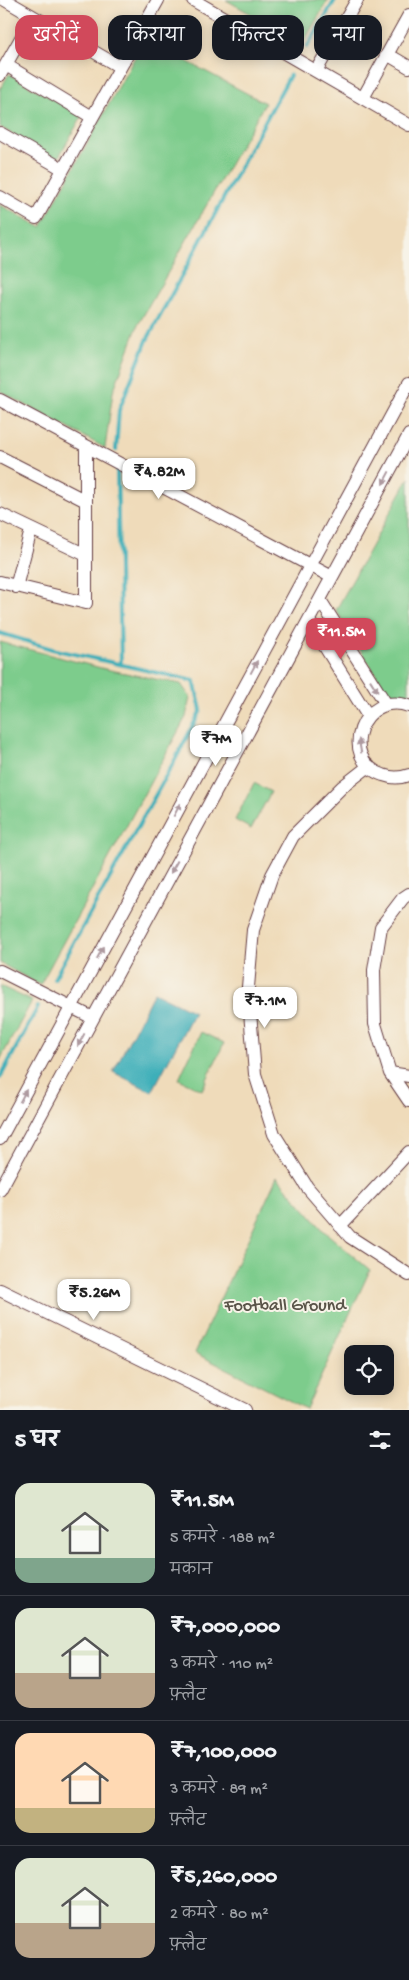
<!DOCTYPE html>
<html lang="hi">
<meta charset="utf-8">
<style>
body{margin:0;font-family:"Gochi Hand","Playpen Sans Deva",sans-serif;background:#242831;color:#f1f3f6;height:100vh;display:flex;flex-direction:column;font-size:19px;white-space:nowrap}
*{box-sizing:border-box;margin:0}
p{font-size:16px;color:#9ea1a6}
.icon{flex:none;width:28px;height:28px;fill:none;stroke:currentColor;stroke-width:2;stroke-linecap:round;stroke-linejoin:round}
.map{position:relative;height:1410px;overflow:hidden}
.drawer{display:flex;flex-direction:column;background:#171b24;flex:1}
.drawer>*{flex:none}
.top-card{position:absolute;left:15px;top:15px;width:380px;height:45px;display:flex;gap:10px}
.fabs{position:absolute;left:344px;top:1345px;display:grid;gap:10px}
.fabs a{display:grid;place-items:center;width:50px;height:50px;border-radius:10px;background:#171b24;box-shadow:0 2px 12px #0003;font-size:25px}
.price{position:absolute;translate:-50% -42px;padding:0 11px;border-radius:10px;background:#fff;color:#222;font-size:16px;line-height:32px;filter:drop-shadow(0 1px 2px #0008)}
.price::after{content:'';position:absolute;left:50%;top:30px;width:15px;height:11px;margin-left:-8px;background:inherit;clip-path:polygon(0 0,100% 0,50% 100%)}
.price.selected{background:#d1495b;color:#fff}
ul{padding:0;list-style:none}
li{display:flex;align-items:center;gap:15px;height:125px;padding:0 15px}
li+li{border-top:1px solid #363941}
li span{display:grid;place-items:center;flex:none;width:140px;height:100px;border-radius:15px;color:#555}
li>.icon{margin-inline-start:auto}
span .icon{width:60px;height:60px;fill:#fffc;stroke-width:1}
li b{font-size:21px}
h2{display:flex;justify-content:space-between;align-items:center;height:60px;padding:0 15px;font-size:21px}
.pill{padding:0 18px;border-radius:15px;background:#171b24;box-shadow:0 2px 12px #0003;font-size:18px;line-height:45px}
.pill.selected{background:#d1495b;color:#fff}
.map>svg:first-child{display:block}
.green{fill:#7dcc8c;stroke:#64765c}
.water{fill:#3eafb9;stroke:#446772}
.lines{fill:none;stroke-linecap:round;stroke-linejoin:round}
.stream{stroke:#3eafb9;stroke-width:4}
.minor-casing{stroke:#633b40;stroke-width:14}
.minor{stroke:#fff;stroke-width:12}
.oneway{fill:#ae9aa0}
.labels{text-anchor:middle;dominant-baseline:central;stroke-width:4;stroke-linejoin:round;paint-order:stroke}
.park-label{font-size:18px;fill:#595348;stroke:#f7f3e8}
</style>
<div class="map">
<svg width="409" height="1410" viewBox="0 0 409 1410">
<rect width="100%" height="100%" fill="#f7f3e8"/>
<filter id="ink" filterUnits="userSpaceOnUse"><feTurbulence type="fractalNoise" baseFrequency=".02" numOctaves="2"/><feDisplacementMap in="SourceGraphic" scale="10" xChannelSelector="R" yChannelSelector="G"/><feConvolveMatrix kernelMatrix="1 2 1 2 8 2 1 2 1" color-interpolation-filters="sRGB"/></filter>
<filter id="wash" filterUnits="userSpaceOnUse"><feTurbulence type="fractalNoise" baseFrequency=".0096" numOctaves="4" result="noise"/><feDisplacementMap in="SourceGraphic" scale="20" xChannelSelector="R" yChannelSelector="G"/><feGaussianBlur stdDeviation="1.12" result="paint"/><feColorMatrix in="noise" values="0 0 0 0 0 0 0 0 0 0 0 0 0 0 0 0 0 1.4 0 .05"/><feComposite in="paint" operator="in"/></filter>
<g filter="url(#wash)">
<rect width="100%" height="100%" fill="#efdbba"/>
<!-- green -->
<path class="green" d="M226 0H328L303 43Z
M145 39 265 103 138 325 113 392 105 448 0 391V205L41 227Z
M9 74 82 116 57 160 0 127V89Z
M409 478V699L389 696 336 610Z
M0 642 105 669 181 684 190 697 186 717 40 985 0 963Z
M254 783 271 792 251 829 235 820Z
M0 986 32 1001 0 1060Z
M201 1032 224 1043 202 1090 179 1079Z
M277 1177 324 1231 370 1270 306 1409 195 1353Z"/>
<!-- water -->
<path class="water" d="M154 992 194 1012 152 1092 113 1072Z"/>
<g class="lines">
<!-- stream -->
<path class="stream" d="M307 47 335 0
M116 450 119 410 147 340 290 75
M117 469 121 664
M0 633 52 649 194 681 201 710 176 758 54 979
M0 1078 38 1007"/>
</g>
</g>
<g filter="url(#ink)">
<g class="lines">
<defs>
<path id="minor" d="M5 0 120 67
M193 0 409 125
M387 54 409 67
M6 65 92 117
M316 71 357 0
M0 75 33 17
M363 98 409 15
M0 133 63 169
M0 197 36 218 158 0
M0 400 332 577
M0 457 86 501
M0 514 86 555
M0 582 86 603V447
M16 587 31 530
M320 600 386 704
M309 621 368 716
M409 706C362 690 337 759 383 775 391 778 401 778 409 775
M369 766 342 787 293 836 272 875 253 930 248 987 255 1074 274 1134 307 1187 350 1237 409 1275
M409 894 403 898 381 927 374 970 375 1024 390 1073 409 1101
M0 971 93 1018
M390 1073 409 1076
M0 1139 409 383
M0 1190 409 435
M340 1226 409 1152
M0 1290 245 1410"/>
</defs>
<!-- minor casing -->
<use href="#minor" class="minor-casing"/>
<!-- minor -->
<use href="#minor" class="minor"/>
</g>
<!-- one-way arrows -->
<defs><path id="oneway-solid" d="M-6-.8H1V-3.2L6.5 0L1 3.2V.8H-6Z" transform="scale(1.25)"/></defs>
<g class="oneway">
<use href="#oneway-solid" transform="translate(386 478) rotate(118)"/>
<use href="#oneway-solid" transform="translate(254 667) rotate(-62)"/>
<use href="#oneway-solid" transform="translate(374 686) rotate(58)"/>
<use href="#oneway-solid" transform="translate(360 746) rotate(-100)"/>
<use href="#oneway-solid" transform="translate(177 810) rotate(-62)"/>
<use href="#oneway-solid" transform="translate(174 867) rotate(119)"/>
<use href="#oneway-solid" transform="translate(100 953) rotate(-62)"/>
<use href="#oneway-solid" transform="translate(81 1040) rotate(118)"/>
<use href="#oneway-solid" transform="translate(23 1096) rotate(-62)"/>
</g>
</g>
<g class="labels">
<!-- park labels -->
<g class="park-label">
<text x="285" y="1306">Football Ground</text>
</g>
</g>
</svg>
<div class="fabs">
<a><svg class="icon" aria-label="locate" viewBox="0 0 24 24"><circle cx="12" cy="12" r="6"/><path d="M12 2v4M12 18v4M2 12h4M18 12h4"/></svg></a>
</div>
<b class="price" style="left:159px;top:500px">₹4.82M</b>
<b class="price selected" style="left:341px;top:660px">₹11.5M</b>
<b class="price" style="left:216px;top:767px">₹7M</b>
<b class="price" style="left:265px;top:1029px">₹7.1M</b>
<b class="price" style="left:94px;top:1321px">₹5.26M</b>
<div class="top-card">
<a class="pill selected">खरीदें</a>
<a class="pill">किराया</a>
<a class="pill">फ़िल्टर</a>
<a class="pill">नया</a>
</div>
</div>
<section class="drawer">
<h2>5 घर<svg class="icon" aria-label="filters" viewBox="0 0 24 24"><path d="M4 7h16M4 17h16"/><circle cx="9" cy="7" r="2"/><circle cx="15" cy="17" r="2"/></svg></h2>
<ul>
<li><span style="background:linear-gradient(#dfe7d0 75%,#7fa58c 0)"><svg class="icon" aria-label="home" viewBox="0 0 24 24"><path d="M3 11l9-7 9 7M6 9v11h12V9"/></svg></span><div><b>₹11.5M</b><p>5 कमरे · 188 m²</p><p>मकान</p></div></li>
<li><span style="background:linear-gradient(#dfe7d0 65%,#b9a48a 0)"><svg class="icon" aria-label="home" viewBox="0 0 24 24"><path d="M3 11l9-7 9 7M6 9v11h12V9"/></svg></span><div><b>₹7,000,000</b><p>3 कमरे · 110 m²</p><p>फ़्लैट</p></div></li>
<li><span style="background:linear-gradient(#ffd9b3 75%,#c2b280 0)"><svg class="icon" aria-label="home" viewBox="0 0 24 24"><path d="M3 11l9-7 9 7M6 9v11h12V9"/></svg></span><div><b>₹7,100,000</b><p>3 कमरे · 89 m²</p><p>फ़्लैट</p></div></li>
<li><span style="background:linear-gradient(#dfe7d0 65%,#b9a48a 0)"><svg class="icon" aria-label="home" viewBox="0 0 24 24"><path d="M3 11l9-7 9 7M6 9v11h12V9"/></svg></span><div><b>₹5,260,000</b><p>2 कमरे · 80 m²</p><p>फ़्लैट</p></div></li>
</ul>
</section>
